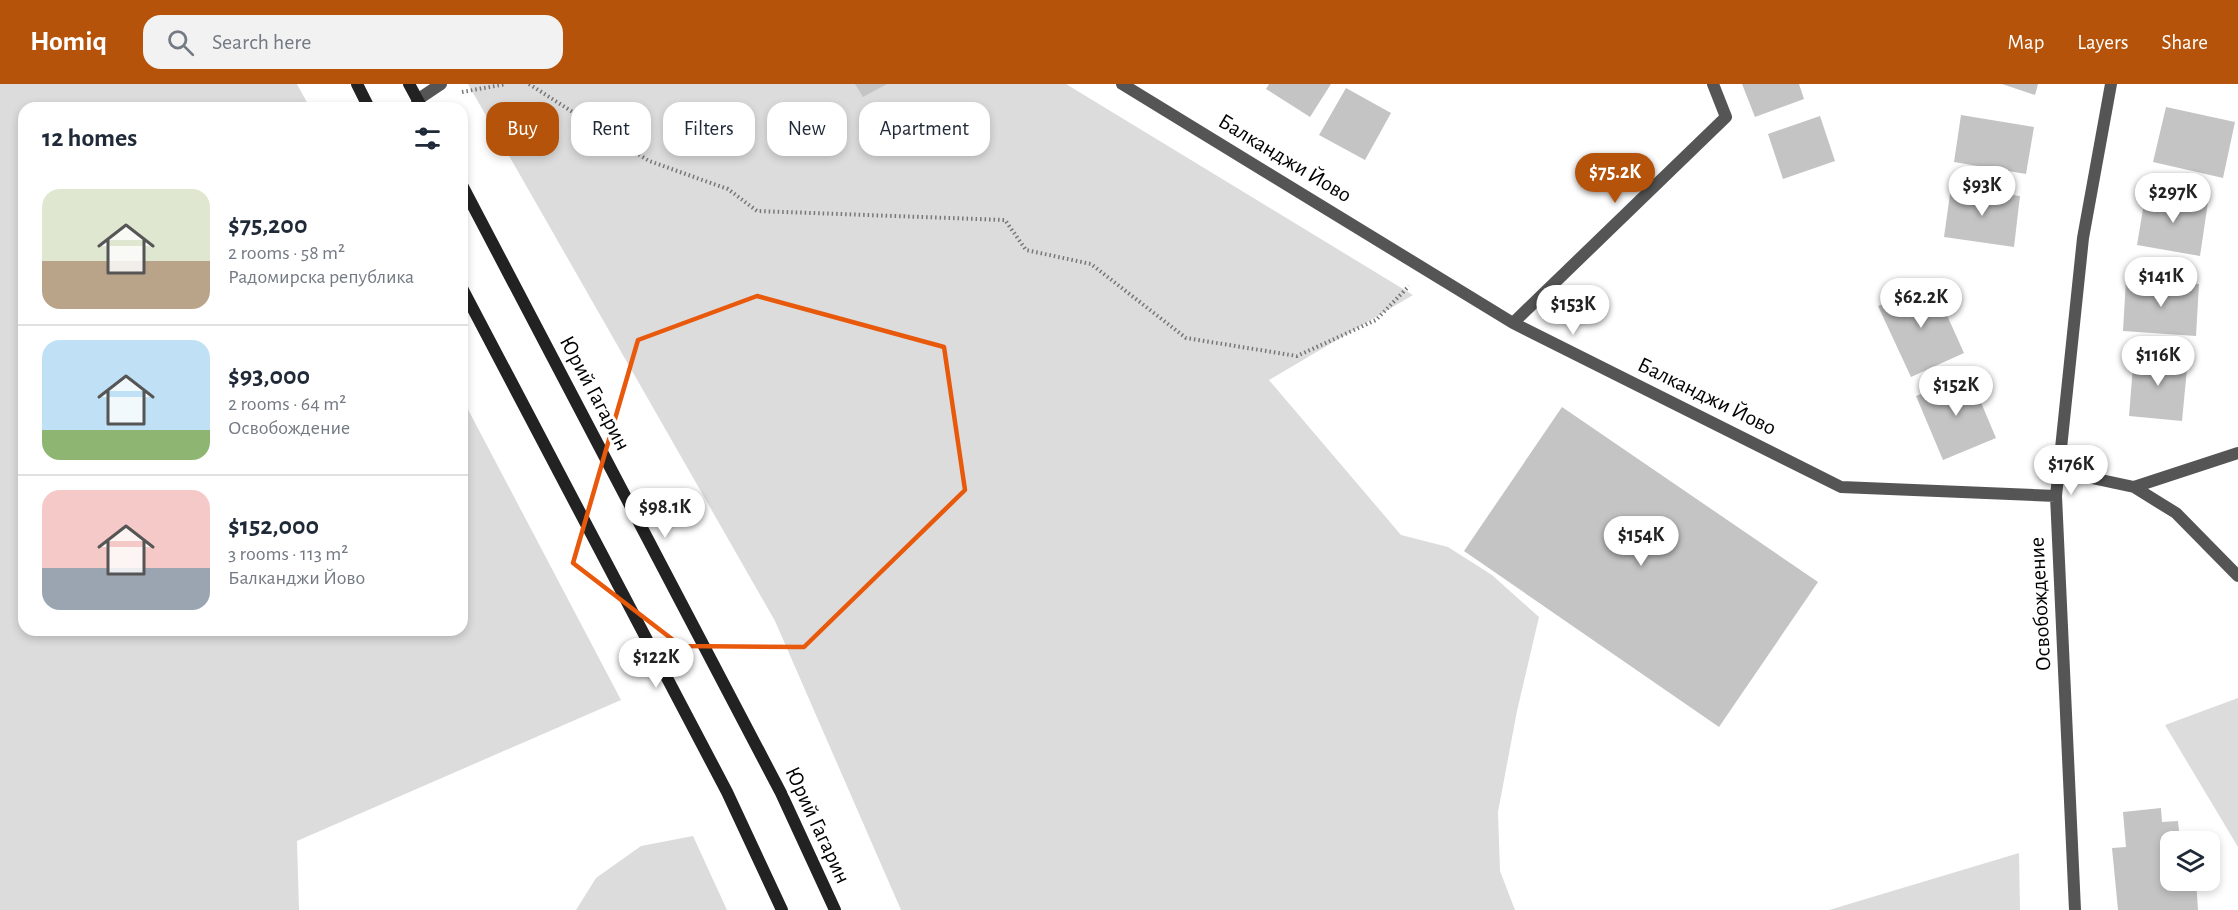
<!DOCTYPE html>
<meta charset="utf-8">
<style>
body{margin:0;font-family:"Alegreya Sans",sans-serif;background:#f2f2f3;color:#1f2937;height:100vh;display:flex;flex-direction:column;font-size:22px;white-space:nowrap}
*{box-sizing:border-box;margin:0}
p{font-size:20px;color:#747a83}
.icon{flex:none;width:33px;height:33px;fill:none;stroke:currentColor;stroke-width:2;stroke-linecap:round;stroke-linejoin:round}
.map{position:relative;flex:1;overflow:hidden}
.sheet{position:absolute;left:18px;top:18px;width:450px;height:534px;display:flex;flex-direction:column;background:#fff;border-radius:18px;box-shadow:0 3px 9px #0003}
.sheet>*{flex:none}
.top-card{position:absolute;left:486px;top:18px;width:570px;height:54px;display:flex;gap:12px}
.controls{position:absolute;left:2160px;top:747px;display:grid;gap:12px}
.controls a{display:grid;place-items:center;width:60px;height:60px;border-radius:12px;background:#fff;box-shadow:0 3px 9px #0003;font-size:30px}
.price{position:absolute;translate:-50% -51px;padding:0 14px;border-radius:21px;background:#fff;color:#222;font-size:20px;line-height:39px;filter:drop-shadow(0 2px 3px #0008)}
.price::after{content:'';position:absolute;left:50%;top:36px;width:18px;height:14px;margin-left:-9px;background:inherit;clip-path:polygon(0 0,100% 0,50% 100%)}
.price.selected{background:#b45309;color:#fff}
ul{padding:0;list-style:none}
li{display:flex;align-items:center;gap:18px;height:150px;padding:0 24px}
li+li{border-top:2px solid #e0e1e3}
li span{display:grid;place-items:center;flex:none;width:168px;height:120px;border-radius:18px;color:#555}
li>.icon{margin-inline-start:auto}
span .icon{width:72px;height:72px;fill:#fffc;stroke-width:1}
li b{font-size:26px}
h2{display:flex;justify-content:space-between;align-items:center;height:72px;padding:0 24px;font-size:26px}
.chip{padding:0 21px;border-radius:18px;background:#fff;box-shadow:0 3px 9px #0003;font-size:21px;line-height:54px}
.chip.selected{background:#b45309;color:#fff}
header{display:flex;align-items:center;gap:36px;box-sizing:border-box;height:84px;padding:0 30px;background:#b45309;color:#fff}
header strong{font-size:28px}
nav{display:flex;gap:33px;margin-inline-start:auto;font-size:21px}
.search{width:420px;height:54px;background:#f2f2f3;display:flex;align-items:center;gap:15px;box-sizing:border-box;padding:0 21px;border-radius:18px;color:#747a83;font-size:22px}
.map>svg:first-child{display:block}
.green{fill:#dcdcdc}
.building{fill:#c4c4c4}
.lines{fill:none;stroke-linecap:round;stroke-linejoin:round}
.path{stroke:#777;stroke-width:4;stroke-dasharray:1.5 3;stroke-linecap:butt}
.lane{stroke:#555;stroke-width:12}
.street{stroke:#555;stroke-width:12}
.secondary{stroke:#222;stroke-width:12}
.marked{fill:none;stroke:#e8590c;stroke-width:4.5;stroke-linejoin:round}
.labels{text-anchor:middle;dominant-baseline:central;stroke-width:6;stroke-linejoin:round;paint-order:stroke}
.street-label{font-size:22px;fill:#000;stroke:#fff}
</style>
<header>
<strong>Homiq</strong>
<div class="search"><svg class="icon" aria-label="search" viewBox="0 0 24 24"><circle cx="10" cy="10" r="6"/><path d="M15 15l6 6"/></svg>Search here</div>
<nav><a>Map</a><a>Layers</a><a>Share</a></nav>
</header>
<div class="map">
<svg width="2238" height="826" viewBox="0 0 2238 826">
<rect width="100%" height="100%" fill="#fff"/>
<!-- green -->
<path class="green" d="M0 0H297L310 24H24V546H462V314L621 616 297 757 299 826H0Z
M468 0H1066L1413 211 1269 296 1401 451 1448 463 1492 491 1539 533 1517 627 1498 728 1500 787 1515 826H901L775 537Z
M2238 614V763L2165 641Z
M693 752 727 826H576L596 794 641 762Z
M2019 769 2020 826H1829Z"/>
<!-- building -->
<path class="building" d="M855 0H887L863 13Z
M1269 0H1331L1310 33 1266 5Z
M1742 0H1799L1804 15 1755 33Z
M2002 0H2038L2035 11Z
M1346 4 1391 29 1365 76 1319 51Z
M2166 23 2235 38 2223 94 2153 78Z
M1961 31 2034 43 2026 90 1954 78Z
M1820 32 1835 77 1783 95 1768 50Z
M1951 103 2020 112 2014 163 1944 153Z
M2146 107 2208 118 2200 172 2137 161Z
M2126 195 2199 200 2196 252 2123 247Z
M1932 198 1964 269 1911 293 1878 222Z
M2134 269 2188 274 2182 337 2129 332Z
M1969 290 1996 354 1943 376 1916 312Z
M1562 323 1818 498 1719 643 1464 467Z
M2161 724 2162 738 2178 737 2180 758H2170V796H2196L2198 826H2118L2112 764 2126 763 2123 728Z"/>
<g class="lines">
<!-- path -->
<path class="path" d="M529 0 649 77 728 105 757 127 1005 136 1026 166 1091 180 1186 254 1297 272 1376 236 1409 202
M462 8 506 0"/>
<!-- lane -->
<path class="lane" d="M417 16 441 0
M2059 387 2134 403 2176 429 2238 492
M2134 403 2238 369"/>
<!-- street -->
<path class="street" d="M1122 0 1513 239 1841 403 2056 412
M1513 239 1726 33 1713 0
M2075 826 2056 412 2083 154 2111 0"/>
<!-- secondary -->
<path class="secondary" d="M357 0 369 24
M409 0 422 24
M462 101 781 709 835 826
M462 204 727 708 782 826"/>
</g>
<!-- marked area -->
<path class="marked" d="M757 212 944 263 965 406 804 563 681 562 573 479 638 256Z"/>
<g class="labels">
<!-- street labels -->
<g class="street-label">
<text transform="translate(1285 74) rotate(31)">Балканджи Йово</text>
<text transform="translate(595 309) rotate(62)">Юрий Гагарин</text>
<text transform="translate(1707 312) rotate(26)">Балканджи Йово</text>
<text transform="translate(2040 520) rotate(-93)">Освобождение</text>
<text transform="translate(818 741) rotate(65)">Юрий Гагарин</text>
</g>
</g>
</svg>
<div class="controls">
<a><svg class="icon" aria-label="layers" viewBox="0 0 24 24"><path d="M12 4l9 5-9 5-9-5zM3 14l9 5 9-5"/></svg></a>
</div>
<b class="price selected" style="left:1615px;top:120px">$75.2K</b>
<b class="price" style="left:1982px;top:133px">$93K</b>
<b class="price" style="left:2173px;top:140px">$297K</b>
<b class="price" style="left:2161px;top:224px">$141K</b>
<b class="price" style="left:1921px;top:245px">$62.2K</b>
<b class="price" style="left:1573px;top:252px">$153K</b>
<b class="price" style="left:2158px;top:303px">$116K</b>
<b class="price" style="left:1956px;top:333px">$152K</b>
<b class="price" style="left:2071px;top:412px">$176K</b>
<b class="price" style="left:665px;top:455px">$98.1K</b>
<b class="price" style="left:1641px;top:483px">$154K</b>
<b class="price" style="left:656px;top:605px">$122K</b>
<div class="top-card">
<a class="chip selected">Buy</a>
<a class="chip">Rent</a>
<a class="chip">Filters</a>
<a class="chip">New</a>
<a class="chip">Apartment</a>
</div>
<section class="sheet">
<h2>12 homes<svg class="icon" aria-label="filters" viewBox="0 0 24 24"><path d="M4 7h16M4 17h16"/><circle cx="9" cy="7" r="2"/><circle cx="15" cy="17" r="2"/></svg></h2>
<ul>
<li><span style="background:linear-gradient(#dfe7d0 60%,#b9a48a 0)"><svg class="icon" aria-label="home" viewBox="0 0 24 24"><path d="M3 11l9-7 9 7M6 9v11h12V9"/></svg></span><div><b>$75,200</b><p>2 rooms · 58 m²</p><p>Радомирска република</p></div></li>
<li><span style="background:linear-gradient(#bfe0f5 75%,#8fb573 0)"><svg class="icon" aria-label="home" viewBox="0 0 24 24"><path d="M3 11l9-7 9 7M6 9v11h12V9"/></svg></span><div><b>$93,000</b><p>2 rooms · 64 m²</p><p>Освобождение</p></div></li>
<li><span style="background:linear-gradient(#f6c9c9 65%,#9aa5b1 0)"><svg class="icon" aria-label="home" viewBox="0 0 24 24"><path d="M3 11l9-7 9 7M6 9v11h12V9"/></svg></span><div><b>$152,000</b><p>3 rooms · 113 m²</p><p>Балканджи Йово</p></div></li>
</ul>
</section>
</div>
